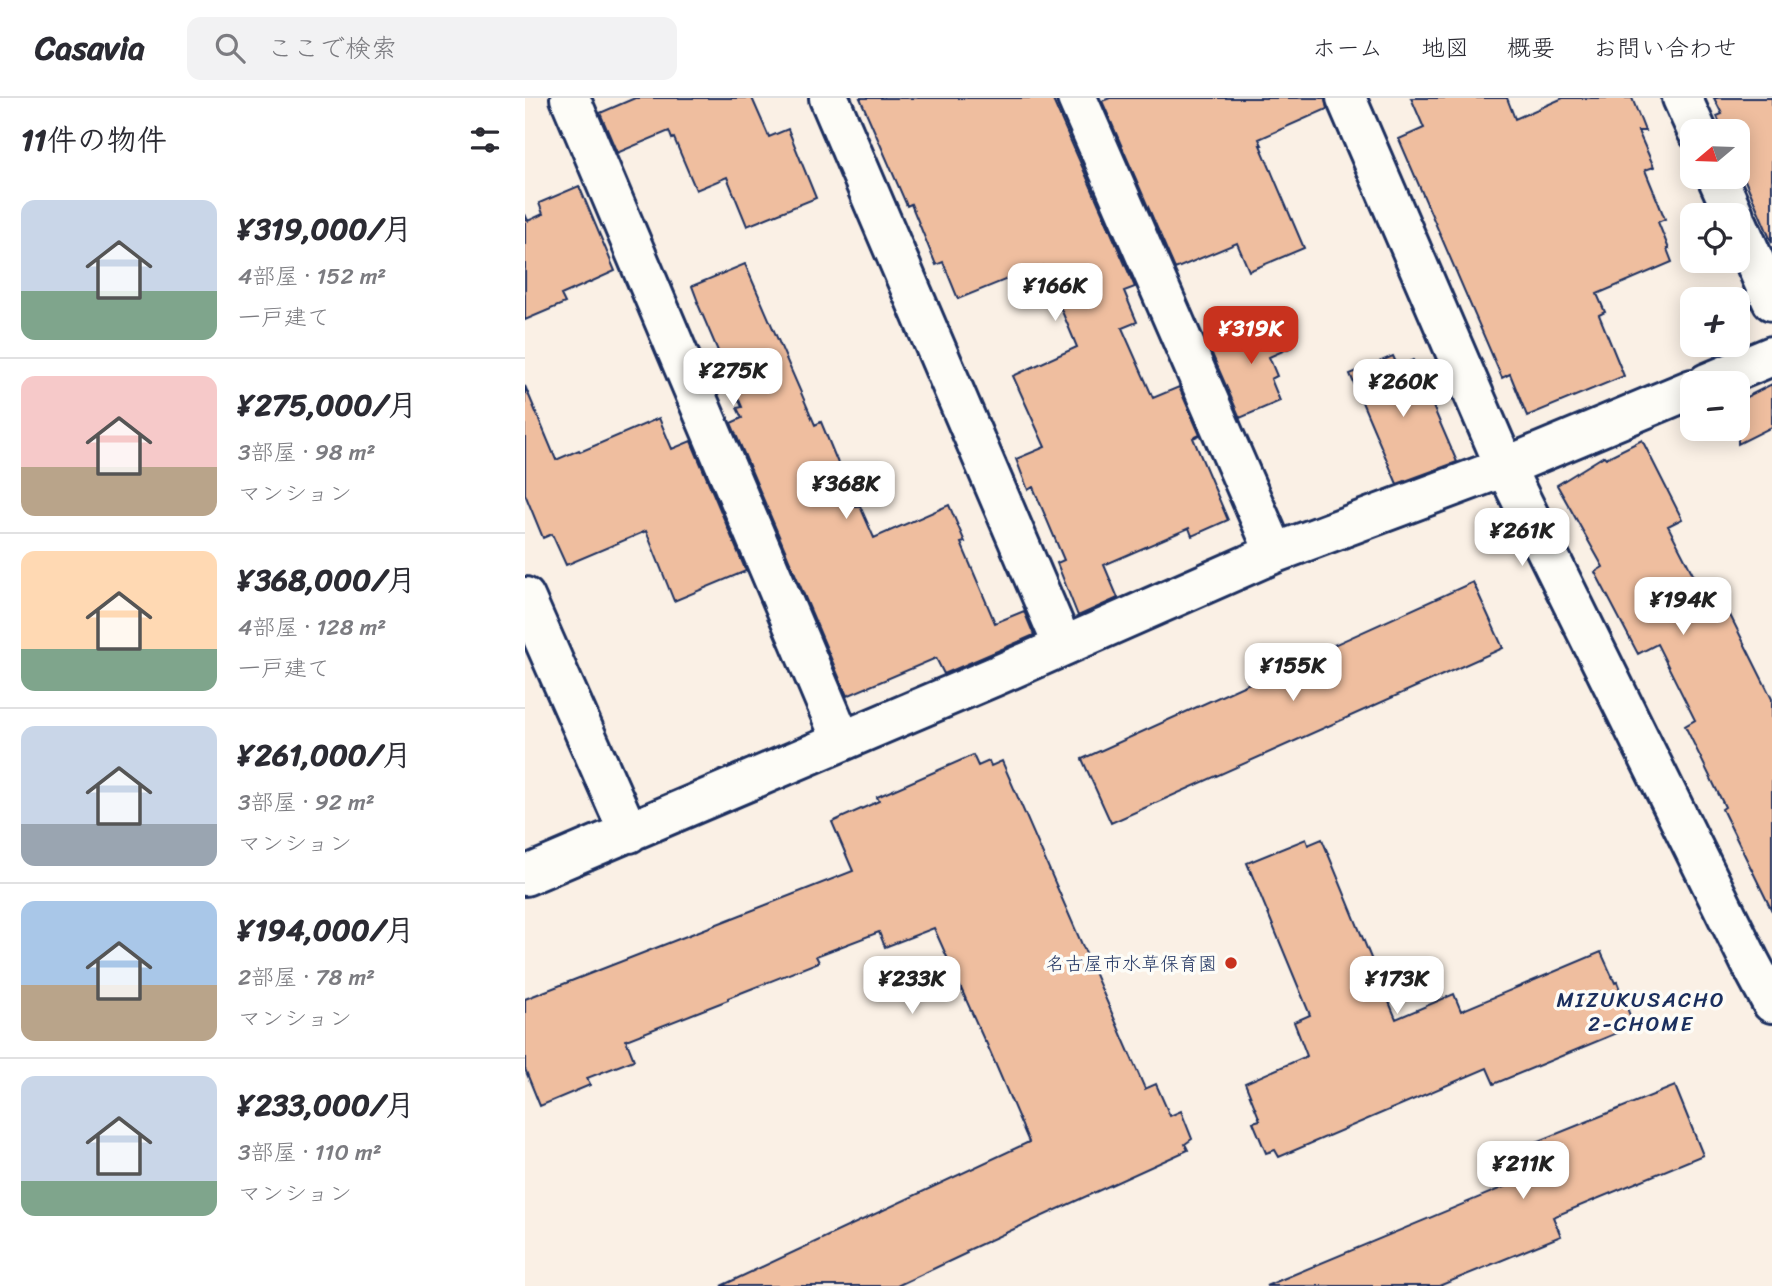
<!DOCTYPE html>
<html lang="ja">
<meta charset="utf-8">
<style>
body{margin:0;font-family:Sriracha,"Klee One",sans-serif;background:#f2f2f3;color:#2b2b33;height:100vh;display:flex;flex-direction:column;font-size:26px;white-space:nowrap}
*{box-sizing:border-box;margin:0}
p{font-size:23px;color:#7c7c81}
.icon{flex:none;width:38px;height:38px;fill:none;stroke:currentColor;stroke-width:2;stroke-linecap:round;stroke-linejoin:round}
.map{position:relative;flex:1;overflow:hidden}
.sheet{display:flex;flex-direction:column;background:#fff;width:525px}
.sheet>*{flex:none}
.needle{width:46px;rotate:251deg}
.buttons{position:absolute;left:1155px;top:21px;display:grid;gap:14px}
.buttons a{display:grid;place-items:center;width:70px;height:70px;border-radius:14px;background:#fff;box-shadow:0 4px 18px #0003;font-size:35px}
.price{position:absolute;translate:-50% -60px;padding:0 16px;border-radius:14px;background:#fff;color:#222;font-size:23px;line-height:46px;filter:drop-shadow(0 2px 4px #0008)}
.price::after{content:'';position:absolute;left:50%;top:42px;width:21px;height:16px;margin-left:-10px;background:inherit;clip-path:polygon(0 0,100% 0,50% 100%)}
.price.current{background:#c8321e;color:#fff}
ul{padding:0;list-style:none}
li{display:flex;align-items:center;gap:21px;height:175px;padding:0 21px}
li+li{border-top:2px solid #e1e1e2}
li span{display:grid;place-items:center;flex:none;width:196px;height:140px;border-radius:14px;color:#555}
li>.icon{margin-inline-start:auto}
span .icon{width:84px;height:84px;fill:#fffc;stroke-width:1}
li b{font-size:30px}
h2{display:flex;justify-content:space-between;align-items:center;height:84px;padding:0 21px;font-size:30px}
header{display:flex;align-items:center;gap:42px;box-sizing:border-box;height:98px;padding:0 35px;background:#fff;border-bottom:2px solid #e1e1e2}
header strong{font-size:33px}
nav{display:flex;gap:38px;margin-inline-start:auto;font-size:24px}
.search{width:490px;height:63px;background:#f2f2f3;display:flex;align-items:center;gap:18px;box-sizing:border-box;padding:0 24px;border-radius:14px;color:#7c7c81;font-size:26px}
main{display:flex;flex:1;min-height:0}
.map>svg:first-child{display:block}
.building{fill:#efbe9f;stroke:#1b2f5e;stroke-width:2}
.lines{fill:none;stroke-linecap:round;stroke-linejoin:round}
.minor-casing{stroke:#1b2f5e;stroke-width:44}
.minor{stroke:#fdfcf7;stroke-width:38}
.poi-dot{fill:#c8321e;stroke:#fdfcf7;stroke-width:2.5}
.labels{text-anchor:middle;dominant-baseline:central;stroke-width:7;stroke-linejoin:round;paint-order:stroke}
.poi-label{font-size:19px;fill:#1b2f5e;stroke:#fdfcf7;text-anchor:end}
.neighbourhood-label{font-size:21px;letter-spacing:2px;fill:#1b2f5e;stroke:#fdfcf7}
</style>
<header>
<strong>Casavia</strong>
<div class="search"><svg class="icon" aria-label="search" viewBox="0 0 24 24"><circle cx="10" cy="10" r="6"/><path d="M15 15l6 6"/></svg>ここで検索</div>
<nav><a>ホーム</a><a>地図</a><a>概要</a><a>お問い合わせ</a></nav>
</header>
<main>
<section class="sheet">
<h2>11件の物件<svg class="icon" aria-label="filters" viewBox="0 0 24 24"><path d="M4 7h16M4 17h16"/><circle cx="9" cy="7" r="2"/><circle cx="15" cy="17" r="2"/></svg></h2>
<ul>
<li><span style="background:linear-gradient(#c9d6e8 65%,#7fa58c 0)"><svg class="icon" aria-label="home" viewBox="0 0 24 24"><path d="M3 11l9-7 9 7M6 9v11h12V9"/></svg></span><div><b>¥319,000/月</b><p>4部屋 · 152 m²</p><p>一戸建て</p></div></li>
<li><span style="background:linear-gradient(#f6c9c9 65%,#b9a48a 0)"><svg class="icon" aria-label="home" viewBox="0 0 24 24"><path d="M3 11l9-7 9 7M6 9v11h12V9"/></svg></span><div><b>¥275,000/月</b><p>3部屋 · 98 m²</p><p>マンション</p></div></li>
<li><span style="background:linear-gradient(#ffd9b3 70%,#7fa58c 0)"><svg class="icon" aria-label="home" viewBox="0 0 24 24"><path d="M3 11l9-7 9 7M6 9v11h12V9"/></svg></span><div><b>¥368,000/月</b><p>4部屋 · 128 m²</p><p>一戸建て</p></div></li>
<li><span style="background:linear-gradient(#c9d6e8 70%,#9aa5b1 0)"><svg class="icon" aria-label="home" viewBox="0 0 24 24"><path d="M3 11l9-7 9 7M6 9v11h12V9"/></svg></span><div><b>¥261,000/月</b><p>3部屋 · 92 m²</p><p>マンション</p></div></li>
<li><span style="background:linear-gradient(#a9c7e8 60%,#b9a48a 0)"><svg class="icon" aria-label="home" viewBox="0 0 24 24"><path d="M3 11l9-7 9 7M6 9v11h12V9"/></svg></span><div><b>¥194,000/月</b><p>2部屋 · 78 m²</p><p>マンション</p></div></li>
<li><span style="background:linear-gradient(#c9d6e8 75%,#7fa58c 0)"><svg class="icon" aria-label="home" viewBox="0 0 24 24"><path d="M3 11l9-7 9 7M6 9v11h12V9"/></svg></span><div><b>¥233,000/月</b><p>3部屋 · 110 m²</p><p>マンション</p></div></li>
</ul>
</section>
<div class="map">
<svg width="1247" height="1188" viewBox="0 0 1247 1188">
<rect width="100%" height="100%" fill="#faf0e5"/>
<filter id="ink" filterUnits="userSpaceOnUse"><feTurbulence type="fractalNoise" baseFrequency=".0143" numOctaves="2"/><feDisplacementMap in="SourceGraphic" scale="14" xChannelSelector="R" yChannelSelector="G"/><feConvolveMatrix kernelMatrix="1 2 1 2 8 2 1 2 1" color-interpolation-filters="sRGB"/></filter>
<g filter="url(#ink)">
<!-- building -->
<path class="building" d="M110 0H227L244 39 263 31 291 100 222 128 202 79 171 92 149 40 147 41 144 33 92 55 75 15Z
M335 0H527L610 189 599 193 612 224 597 230 628 300 654 289 675 337 668 340 703 422 667 438 664 430 579 467 593 500 553 518 532 465 539 462 508 389 503 392 491 361 520 349 488 278 552 249 518 168 513 171 512 169 433 201 418 164 411 167 386 106 382 108Z
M585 0H800L802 11 734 41 737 47H735L779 150 724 173 712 145 650 171 577 3Z
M886 0H982L990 21 1038 0H1107L1120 33H1113L1129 69 1120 72 1140 121 1133 124 1144 151H1142L1147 164 1072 196 1080 214 1074 217 1099 278 1002 318 985 276 977 280 874 41 899 30Z
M1189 0H1247V145L1213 66V33H1198L1192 18 1197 16Z
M54 88 90 173 36 197 40 205 0 222V116L3 123 18 116 14 105Z
M220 166 290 327 296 324 331 409 335 408 349 440 424 407 440 444 436 445 470 525 499 513 509 537 419 576 411 560 322 598 206 325 217 320 212 310 217 309 172 204H173L167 188Z
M754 219 767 249 744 259 752 278 746 281 755 303 715 320 684 249Z
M868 258 873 269 888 262 932 364 872 386 825 276Z
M1247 286V329L1213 346V303Z
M0 288 31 362 54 352 55 354 134 320 147 351 166 343 221 473 149 503 121 433 41 467 27 436 18 440 0 396Z
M1117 342 1157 421 1143 428 1192 523 1205 517 1247 601V813L1197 711 1200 709 1160 628 1170 622 1132 546 1113 556 1070 474 1078 469 1032 387 1079 358 1081 360Z
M948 484 978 550 586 725 557 661Z
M448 657 453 668 464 663 466 668 477 663 620 991 631 986 645 1018 656 1013 667 1041 660 1046 663 1052 441 1153 442 1155 372 1188H196L504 1044 461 944H460L409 830 360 849 354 834 291 858 294 864 203 900V902L101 942 109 962 62 980 65 987 15 1008 0 971V901L328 773 307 724 354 703 352 699Z
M781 741 783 747 797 741 871 921 929 896 936 913 1076 854 1090 885 1092 884 1109 928 969 986 962 970 754 1059 750 1052 741 1055 728 1024 735 1022 720 985 782 958 769 924 785 917 722 765Z
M1150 988 1178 1057 1028 1119 1036 1138 914 1188H741L1015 1074 1004 1047Z"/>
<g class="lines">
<defs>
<path id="minor" d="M45 0 317 643
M304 0 538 548
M552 0 750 455
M821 0 980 369 1225 864 1247 905
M1157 0 1172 33
M1192 79 1209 117
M1213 126 1247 203
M1182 285 1247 258
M0 499 104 735
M0 778 468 579 750 455 980 369 1167 291"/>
</defs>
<!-- minor casing -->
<use href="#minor" class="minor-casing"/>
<!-- minor -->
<use href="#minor" class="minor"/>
</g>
</g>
<!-- markers -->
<circle class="poi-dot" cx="706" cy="865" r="7"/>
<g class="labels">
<!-- poi labels -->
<g class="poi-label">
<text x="692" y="865">名古屋市水草保育園</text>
</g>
<!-- neighbourhood labels -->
<g class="neighbourhood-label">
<text x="1116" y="902">MIZUKUSACHO<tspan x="1116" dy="24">2-CHOME</tspan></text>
</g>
</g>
</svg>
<div class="buttons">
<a><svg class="needle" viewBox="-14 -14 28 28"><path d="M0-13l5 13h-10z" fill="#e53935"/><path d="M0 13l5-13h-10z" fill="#7c7c81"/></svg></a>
<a><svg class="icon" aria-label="locate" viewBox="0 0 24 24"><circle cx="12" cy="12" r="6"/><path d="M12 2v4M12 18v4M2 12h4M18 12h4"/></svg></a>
<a>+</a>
<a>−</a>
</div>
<b class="price" style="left:530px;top:225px">¥166K</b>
<b class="price current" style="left:726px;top:268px">¥319K</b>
<b class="price" style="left:208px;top:310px">¥275K</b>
<b class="price" style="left:878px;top:321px">¥260K</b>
<b class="price" style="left:321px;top:423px">¥368K</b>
<b class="price" style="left:997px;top:470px">¥261K</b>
<b class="price" style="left:1158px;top:539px">¥194K</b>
<b class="price" style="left:768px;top:605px">¥155K</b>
<b class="price" style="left:387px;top:918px">¥233K</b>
<b class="price" style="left:872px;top:918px">¥173K</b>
<b class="price" style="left:998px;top:1103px">¥211K</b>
</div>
</main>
